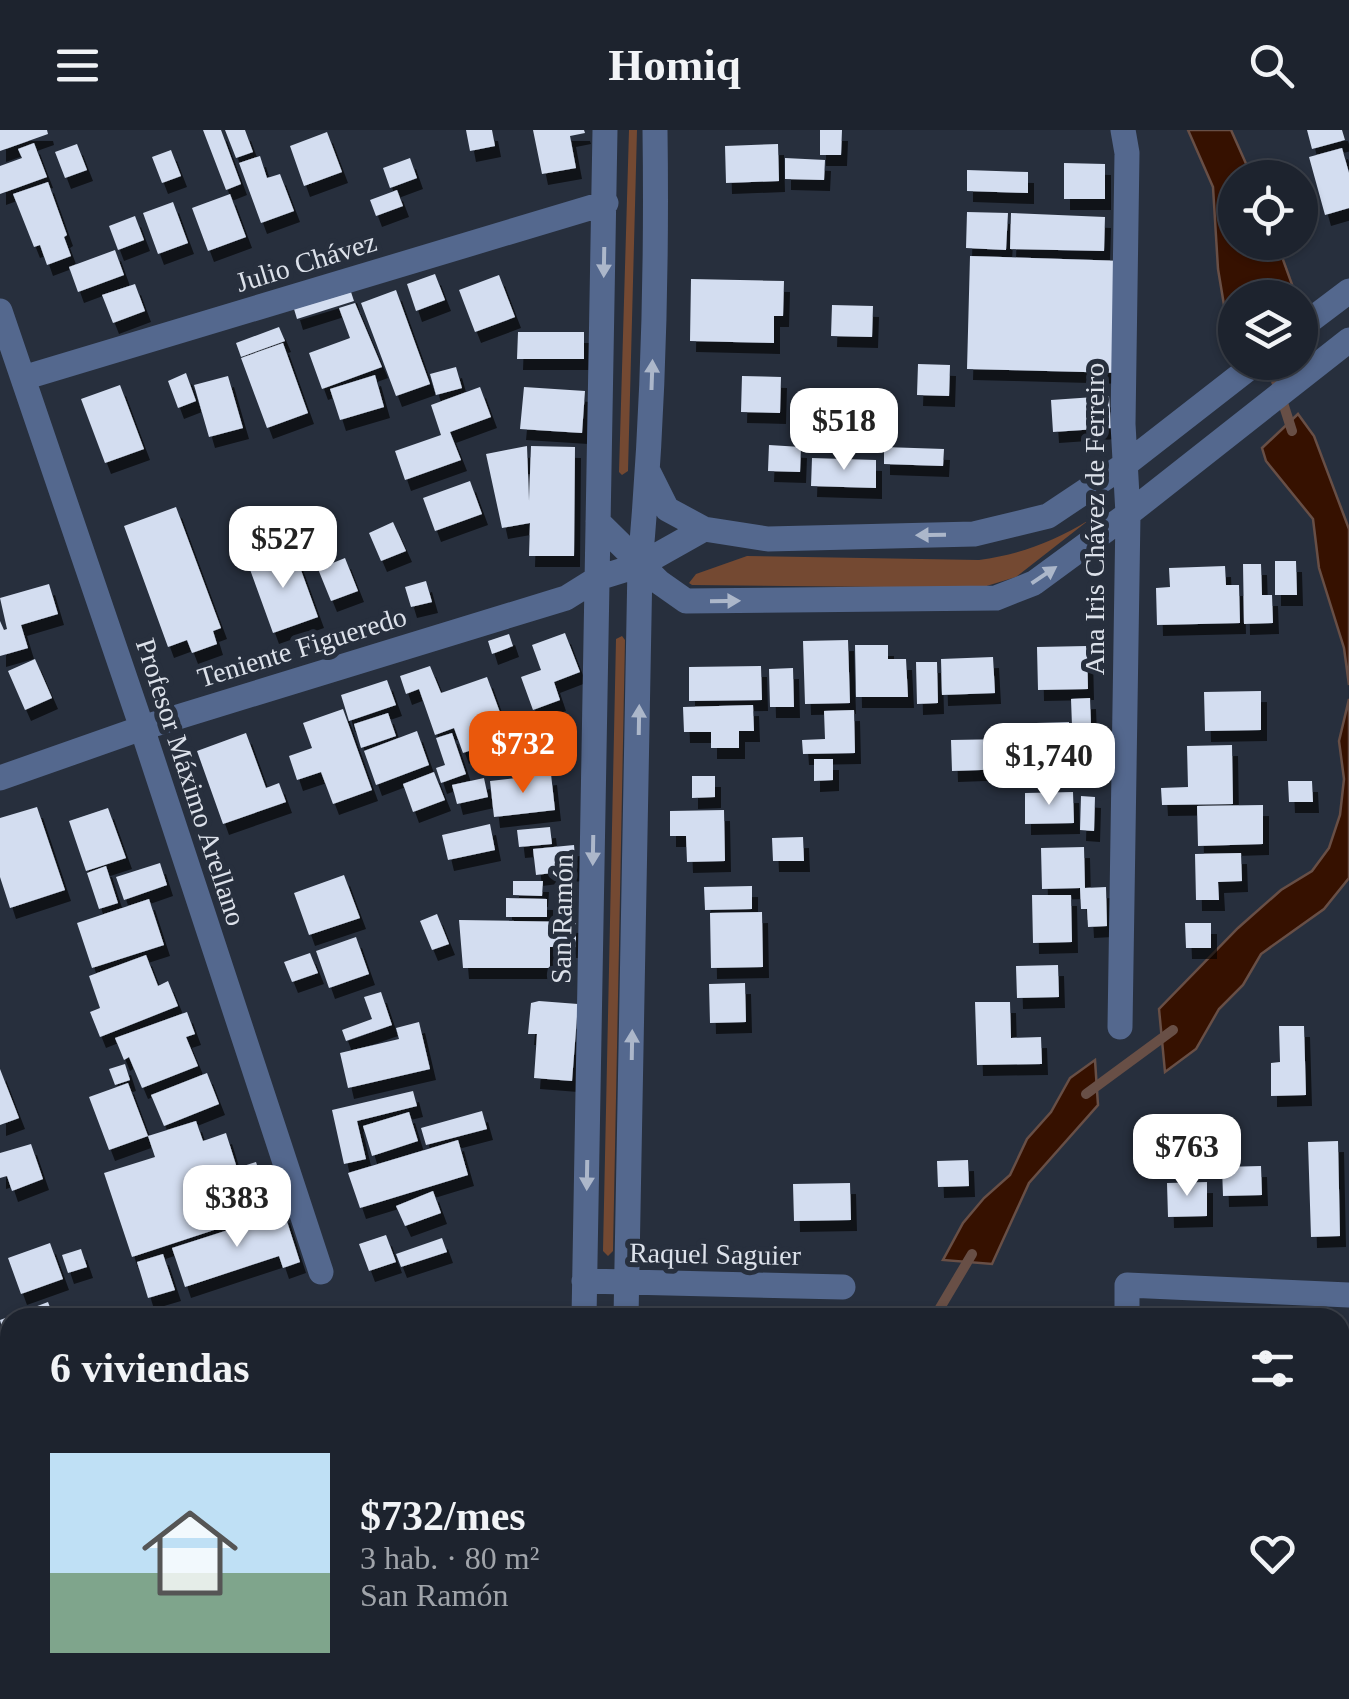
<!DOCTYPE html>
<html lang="es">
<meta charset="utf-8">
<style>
body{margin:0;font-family:"Times New Roman",serif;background:#252b36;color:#f1f3f6;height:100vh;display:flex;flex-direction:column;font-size:38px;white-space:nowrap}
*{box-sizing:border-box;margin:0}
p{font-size:32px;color:#a0a4aa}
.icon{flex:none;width:55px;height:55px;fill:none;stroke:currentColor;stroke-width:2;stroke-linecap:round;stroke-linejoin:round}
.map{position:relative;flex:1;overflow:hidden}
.panel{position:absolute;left:0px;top:1178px;width:1350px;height:392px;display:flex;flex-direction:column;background:#1d232e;border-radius:30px 30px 0 0;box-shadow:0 2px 8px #0004,0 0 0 2px #3b404a}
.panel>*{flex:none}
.controls{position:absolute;left:1218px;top:30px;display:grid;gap:20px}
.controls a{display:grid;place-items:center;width:100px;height:100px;border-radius:50%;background:#1d232e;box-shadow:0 2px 8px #0004,0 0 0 2px #3b404a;font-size:50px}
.price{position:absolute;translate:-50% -85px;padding:0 22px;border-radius:20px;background:#fff;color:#222;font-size:32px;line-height:65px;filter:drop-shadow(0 2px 5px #0008)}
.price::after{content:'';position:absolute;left:50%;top:60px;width:30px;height:22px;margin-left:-15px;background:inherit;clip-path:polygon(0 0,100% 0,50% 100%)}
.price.active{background:#ea580c;color:#fff}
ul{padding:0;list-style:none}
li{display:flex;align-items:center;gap:30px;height:250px;padding:0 50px}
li+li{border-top:2px solid #3b404a}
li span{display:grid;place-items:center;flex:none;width:280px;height:200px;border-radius:0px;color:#555}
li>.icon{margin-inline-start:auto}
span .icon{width:120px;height:120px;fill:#fffc;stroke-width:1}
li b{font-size:42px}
h2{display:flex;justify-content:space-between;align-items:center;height:120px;padding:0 50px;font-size:42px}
header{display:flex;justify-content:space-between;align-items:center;height:130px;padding:0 50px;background:#1d232e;font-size:45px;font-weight:800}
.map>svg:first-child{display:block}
.green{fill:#744932}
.water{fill:#361100;stroke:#684f46;stroke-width:2.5}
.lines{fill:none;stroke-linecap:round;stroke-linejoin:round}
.stream{stroke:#684f46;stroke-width:10}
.building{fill:#d3ddf0;filter:url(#shadow)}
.minor{stroke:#54688e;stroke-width:25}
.oneway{fill:#acb7ca}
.labels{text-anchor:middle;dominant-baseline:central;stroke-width:10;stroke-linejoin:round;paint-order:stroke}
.street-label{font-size:28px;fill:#dce1ea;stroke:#272f3d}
</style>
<header><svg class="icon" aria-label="menu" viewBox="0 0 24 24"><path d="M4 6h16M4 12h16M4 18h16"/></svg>Homiq<svg class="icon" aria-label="search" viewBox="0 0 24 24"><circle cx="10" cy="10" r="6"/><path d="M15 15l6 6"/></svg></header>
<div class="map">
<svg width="1349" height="1569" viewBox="0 0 1349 1569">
<defs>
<filter id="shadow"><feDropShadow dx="6" dy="11" stdDeviation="0" flood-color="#0009"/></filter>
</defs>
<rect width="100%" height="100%" fill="#272f3d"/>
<!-- green -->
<path class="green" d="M629 0H637L628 341 622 345 619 342Z
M1089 390 1016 447 980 458 692 455 689 453 696 444 747 426 979 430C1021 424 1053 412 1089 390Z
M622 506 625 510 613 1121 608 1126 603 1121 616 509Z"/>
<!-- water -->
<path class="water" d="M1188 0H1231L1252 47 1235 48V112L1277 113 1294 160 1285 167 1235 168V207L1230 211 1218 139 1213 57Z
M1298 284 1314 306 1349 399V555L1344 518 1319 438 1313 389 1266 331 1262 318Z
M1349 569V748L1324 779 1261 824 1243 855 1219 879 1196 919 1165 942 1159 879 1238 798 1281 760 1312 741 1329 718 1340 685 1344 649 1339 611Z
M1095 930 1098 975 1029 1053 992 1134 943 1130 963 1093 984 1068 1010 1045 1027 1009 1051 982 1070 948Z"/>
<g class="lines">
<!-- stream -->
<path class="stream" d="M1270 232 1292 301
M1086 964 1173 900
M934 1188 972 1124"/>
</g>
<!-- building -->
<path class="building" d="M0 0H47L48 4 0 21Z
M203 0H221L241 54 226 60Z
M225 0H245L253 22 236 28Z
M466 0H492L495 16 470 21Z
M533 0H584L585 3 570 6 576 38 542 44Z
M820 0H842L841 25H820Z
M1307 0H1342L1345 10 1312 19Z
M327 2 342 42 304 56 290 16Z
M34 13 47 47 0 64V36L22 28 18 19Z
M77 14 87 40 65 48 55 22Z
M778 14 779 51 726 53 725 16Z
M1342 18 1349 43V78L1325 85 1309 27Z
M171 20 181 46 162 53 152 27Z
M260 26 267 48 280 44 294 81 261 93 239 33Z
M410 28 417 48 390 58 383 38Z
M785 28 825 30 824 50 785 49Z
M1064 33 1105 34V69H1064Z
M967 40 1028 42V63L967 61Z
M48 52 67 105 64 107 71 126 47 135 40 115 34 117 13 64Z
M397 60 403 76 376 86 370 70Z
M230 64 246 107 208 121 192 78Z
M173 72 188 113 158 124 143 83Z
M967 82 1008 83 1006 120 966 118Z
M1011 83 1105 87 1104 121 1010 119Z
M135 86 144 110 118 120 109 96Z
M115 120 124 145 78 162 69 137Z
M970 126 1124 131 1121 243 967 239Z
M435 144 445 170 416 181 407 154Z
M499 145 515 187 475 202 459 160Z
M691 149 784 151 783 186H774V213L690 211Z
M135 154 145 181 113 193 102 165Z
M396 160 430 254 396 266 361 173Z
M351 162 354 171 297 189 294 179Z
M355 173 382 237 322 259 309 223 350 208 339 178Z
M832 175 873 176 872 207 831 206Z
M279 197 285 211 241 227 236 213Z
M518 202H584V229H517Z
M283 213 308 283 267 298 241 228Z
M918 234 950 235 949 266 917 265Z
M456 237 462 258 436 265 430 244Z
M186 243 196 271 178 278 168 251Z
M375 245 384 277 340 290 330 259Z
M228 246 243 298 209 307 194 255Z
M742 246 781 247 780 283 741 282Z
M120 255 144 319 105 333 81 269Z
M480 257 491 287 450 302 461 330 405 350 395 321 441 305 431 275Z
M524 257 585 261 582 303 520 299Z
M1109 266 1111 298 1053 302 1051 270Z
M769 315 801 317 800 342 768 341Z
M527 316 529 371 531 316 575 317 574 426H529L530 393 502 398 486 324Z
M884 317 944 319 943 336 884 334Z
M812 328 876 330V358L811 356Z
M470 351 482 384 435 401 423 368Z
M176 377 221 498 213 501 217 514 192 523 187 510 168 517 124 396Z
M393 392 406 421 381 431 369 403Z
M293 418 318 487 273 503 248 434Z
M345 428 358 461 331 471 318 439Z
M1275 431H1296L1297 465H1275Z
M1243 434H1261L1262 465H1272L1273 493 1244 494Z
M1225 436 1226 455H1239L1240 493 1157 495 1156 458 1170 457 1169 438Z
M426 451 432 472 411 477 405 457Z
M49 454 58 484 21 495 28 518 0 526V491L4 500 7 499 0 468Z
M565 503 580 542 554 552 560 570 533 580 521 547 541 540 532 515Z
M509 504 513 516 492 524 488 511Z
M848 510 850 573 805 574 803 511Z
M855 515H888V529H906L908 567H856Z
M1087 516 1088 559 1038 560 1037 517Z
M993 527 995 563 942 565 941 529Z
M35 529 52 568 25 580 8 541Z
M916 532H937L938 573 917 574Z
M430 536 441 563 487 547 509 607 463 623 454 598 435 605 419 559 406 564 400 546Z
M761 536 762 570 689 571V537Z
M793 538 794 577H770L769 539Z
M387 550 396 575 349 591 341 565Z
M1261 561V600L1205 601 1204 562Z
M1090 568 1091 595 1072 596 1071 569Z
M753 575 754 601H739V618H711V602H684L683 577Z
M343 579 372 660 333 674 321 642 297 650 289 626 312 618 303 593Z
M854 580 855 623 803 624 802 610 825 609 824 581Z
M388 583 396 606 361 618 354 594Z
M1069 592 1070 635 1036 636V593Z
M417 601 429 635 376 655 364 621Z
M246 603 266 658 279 653 286 672 223 694 197 621Z
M452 603 466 644 441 653 436 638 445 635 436 608Z
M1008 609 1009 639 952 641 951 610Z
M1232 615 1233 674 1162 675 1161 658 1188 657 1187 616Z
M814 629H833V650L814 651Z
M434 642 445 670 413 682 403 654Z
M551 644 555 680 494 687 490 651Z
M692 646H715V667L692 668Z
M484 648 488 667 457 674 452 655Z
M1288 651H1312L1313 672H1289Z
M1073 662 1074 693 1025 694V663Z
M1081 666 1095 667 1094 701 1080 700Z
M1263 675V714L1198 716 1197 676Z
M37 677 65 760 10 778 0 747V688Z
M108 678 126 728 86 741 69 691Z
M724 680 725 731 687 732 686 706H670V681Z
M490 694 495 720 448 730 442 705Z
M550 697 552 714 519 717 517 700Z
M803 707 804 731H773L772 708Z
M574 715 576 740 536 745 533 719Z
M1084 717 1085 758 1106 757 1107 796 1088 797 1087 779H1081L1080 758 1042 759 1041 718Z
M1241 723 1242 751 1218 752 1219 770H1196L1195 724Z
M160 733 167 755 124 770 116 747Z
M106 736 118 773 99 779 87 743Z
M344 745 360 788 309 805 294 763Z
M513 751H543L542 766 513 765Z
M752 756V779L705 780 704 757Z
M1032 765H1071L1072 812 1033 813Z
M506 768 547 769V787H506Z
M149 769 164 815 92 838 77 793Z
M762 782 763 837 711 838 710 783Z
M437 784 449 814 432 820 420 791Z
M459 790 576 792V817H550V838H463Z
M1185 793H1211V818H1186Z
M356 807 369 844 329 858 316 821Z
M310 823 318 843 292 852 284 832Z
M146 825 158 856 168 851 178 876 100 907 90 882 100 878 89 846Z
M1058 835 1059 867 1017 868 1016 836Z
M745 853 746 892 710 893 709 854Z
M381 862 392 895 346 911 342 900 372 889 364 867Z
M539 871 578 874 572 951 534 948 537 904H528L531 873Z
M975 872H1010L1011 908 1041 907 1042 934 977 935Z
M187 882 195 904 186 907 198 936 142 958 129 927 124 930 115 908Z
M419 892 430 939 348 958 340 923 399 909 396 898Z
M1279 896H1304L1306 965 1271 966V933L1280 932Z
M125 934 130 950 115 955 109 939Z
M0 939 19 988 0 995Z
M207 943 219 974 164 996 151 965Z
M128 953 148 1006 109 1020 89 967Z
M413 961 417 976 357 991 366 1029 344 1034 332 980Z
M482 981 487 999 426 1015 421 998Z
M409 982 418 1011 372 1026 363 996Z
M196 991 203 1011 226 1003 237 1038 256 1032 272 1081 132 1127 104 1043 155 1027 148 1006Z
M458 1010 468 1045 360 1078 348 1043Z
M1338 1011 1340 1106 1311 1107 1308 1012Z
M31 1014 43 1049 12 1061 7 1046 0 1048V1023Z
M968 1030 969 1056 938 1057 937 1031Z
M1261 1036 1262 1065 1223 1066 1222 1037Z
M1207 1052V1086L1168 1087 1167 1053Z
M850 1053 851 1090 794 1091 793 1054Z
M433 1061 441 1083 405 1096 396 1076Z
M284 1082 300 1132 283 1138 279 1126 185 1157 172 1118Z
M386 1105 396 1132 369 1141 359 1114Z
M442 1108 447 1122 401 1137 396 1124Z
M50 1113 63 1149 21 1164 8 1128Z
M81 1119 87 1137 68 1143 62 1125Z
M163 1124 175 1160 148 1168 137 1132Z
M48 1172 54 1188H10V1225L0 1190Z
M1340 1232H1349V1345H1340Z
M1349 1407V1459H1342L1340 1408Z
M36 1560H86L87 1569H37Z
M168 1560H228L229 1569H168Z
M237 1560H303L304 1569H237Z
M307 1560H344V1569H307Z
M408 1560H438V1569H408Z
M685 1560H736V1569H685Z"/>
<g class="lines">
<!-- minor -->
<path class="minor" d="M0 181 142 598 321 1142
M1300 198 1349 161
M23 248 606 73
M649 343 667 379 704 399 768 409 974 404 1048 386 1126 334 1257 232
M598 392 659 452 686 471 996 468 1034 453 1128 384 1349 210
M0 648 142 598 566 468 598 448 640 435 704 399
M1120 897 1128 384 1123 294 1127 23 1123 0
M584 1151 843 1157
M584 1188 605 0
M626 1188 640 435C653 291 657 145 655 0
M1127 1188V1155L1349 1165
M0 1345 10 1375
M0 1520 10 1517
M1338 1560V1569
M575 1569V1560
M619 1569V1560
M1117 1569V1560"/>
</g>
<!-- one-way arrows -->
<defs><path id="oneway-solid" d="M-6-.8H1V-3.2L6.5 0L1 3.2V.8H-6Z" transform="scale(2.5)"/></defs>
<g class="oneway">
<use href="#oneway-solid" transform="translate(604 132) rotate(91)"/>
<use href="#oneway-solid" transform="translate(652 245) rotate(-88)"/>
<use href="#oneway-solid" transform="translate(931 405) rotate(179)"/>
<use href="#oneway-solid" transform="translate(1044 445) rotate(-34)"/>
<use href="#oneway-solid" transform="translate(725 471) rotate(-1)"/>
<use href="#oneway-solid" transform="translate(639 590) rotate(-89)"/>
<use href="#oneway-solid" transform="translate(593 720) rotate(91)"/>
<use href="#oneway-solid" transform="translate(632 915) rotate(-89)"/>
<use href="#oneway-solid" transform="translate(587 1045) rotate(91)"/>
</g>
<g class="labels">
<!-- street labels -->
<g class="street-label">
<text transform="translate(306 132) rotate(-17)">Julio Chávez</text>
<text transform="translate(1094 389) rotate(-90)">Ana Iris Chávez de Ferreiro</text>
<text transform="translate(302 517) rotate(-17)">Teniente Figueredo</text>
<text transform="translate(191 652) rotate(72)">Profesor Máximo Arellano</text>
<text transform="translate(562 789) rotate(-89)">San Ramón</text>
<text transform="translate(715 1124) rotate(1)">Raquel Saguier</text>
</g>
</g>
</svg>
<div class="controls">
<a><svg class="icon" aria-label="locate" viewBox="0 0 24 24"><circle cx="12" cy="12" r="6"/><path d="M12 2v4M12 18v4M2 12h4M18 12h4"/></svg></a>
<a><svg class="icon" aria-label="layers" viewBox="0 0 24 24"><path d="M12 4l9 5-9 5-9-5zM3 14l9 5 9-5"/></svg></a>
</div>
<b class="price" style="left:844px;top:343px">$518</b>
<b class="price" style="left:283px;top:461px">$527</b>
<b class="price active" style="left:523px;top:666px">$732</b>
<b class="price" style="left:1049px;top:678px">$1,740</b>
<b class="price" style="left:1187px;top:1069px">$763</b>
<b class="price" style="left:237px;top:1120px">$383</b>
<section class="panel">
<h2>6 viviendas<svg class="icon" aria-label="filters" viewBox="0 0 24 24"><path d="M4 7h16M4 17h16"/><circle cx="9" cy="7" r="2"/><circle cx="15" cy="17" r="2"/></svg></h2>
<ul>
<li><span style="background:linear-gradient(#bfe0f5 60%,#7fa58c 0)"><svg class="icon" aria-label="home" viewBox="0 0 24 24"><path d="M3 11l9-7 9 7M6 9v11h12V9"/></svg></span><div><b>$732/mes</b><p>3 hab. · 80 m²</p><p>San Ramón</p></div><svg class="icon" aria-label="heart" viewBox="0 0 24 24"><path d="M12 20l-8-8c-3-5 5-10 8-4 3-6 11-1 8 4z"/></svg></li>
</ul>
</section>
</div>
